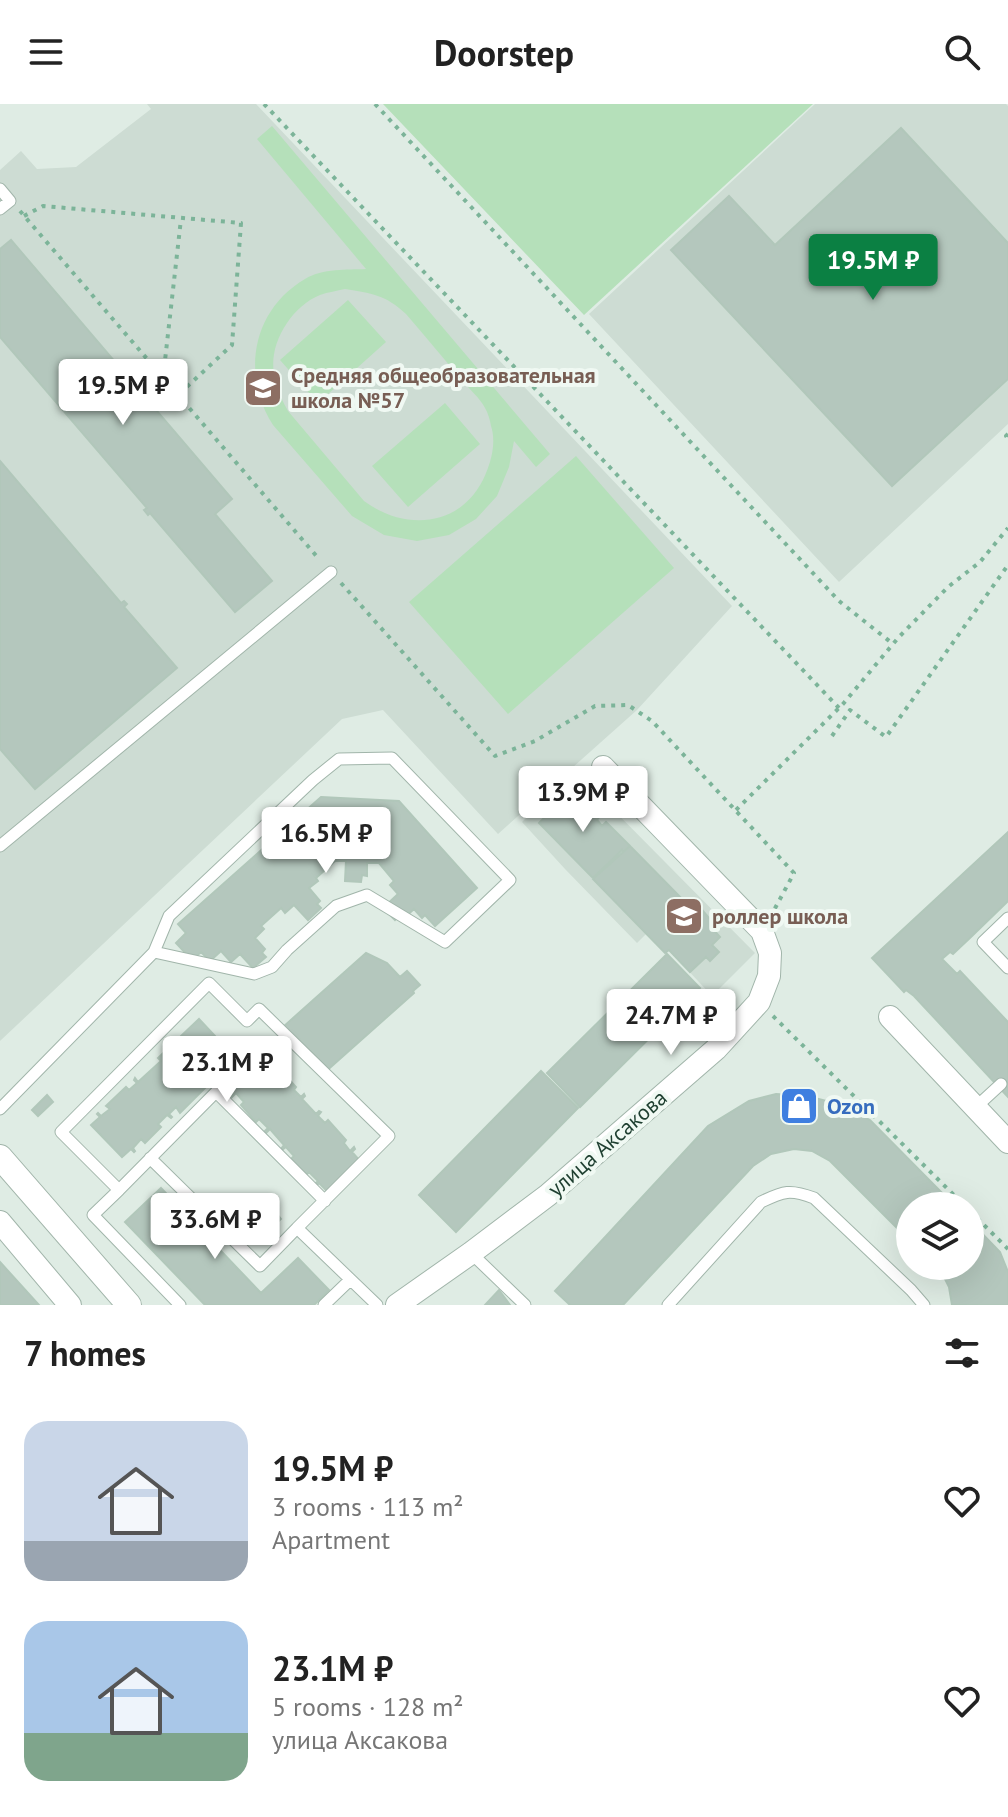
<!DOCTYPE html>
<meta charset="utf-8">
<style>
body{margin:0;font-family:"PT Sans",sans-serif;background:#f2f2f2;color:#222;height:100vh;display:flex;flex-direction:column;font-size:30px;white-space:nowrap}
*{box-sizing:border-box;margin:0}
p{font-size:26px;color:#767676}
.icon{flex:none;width:44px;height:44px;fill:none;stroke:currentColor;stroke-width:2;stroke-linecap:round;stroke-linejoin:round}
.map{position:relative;height:1201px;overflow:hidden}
.details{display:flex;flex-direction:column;background:#fff;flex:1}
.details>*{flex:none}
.fabs{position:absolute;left:896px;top:1088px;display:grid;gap:16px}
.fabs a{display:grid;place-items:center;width:88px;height:88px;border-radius:50%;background:#fff;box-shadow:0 8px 32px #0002;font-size:40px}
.price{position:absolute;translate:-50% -68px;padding:0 18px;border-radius:8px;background:#fff;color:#222;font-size:26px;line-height:52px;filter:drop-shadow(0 2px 4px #0008)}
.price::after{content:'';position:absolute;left:50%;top:48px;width:24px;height:18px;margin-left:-12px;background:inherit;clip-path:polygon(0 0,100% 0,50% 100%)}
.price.on{background:#0b8043;color:#fff}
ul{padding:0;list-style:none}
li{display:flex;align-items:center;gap:24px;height:200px;padding:0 24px}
li span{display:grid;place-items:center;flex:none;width:224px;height:160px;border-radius:24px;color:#555}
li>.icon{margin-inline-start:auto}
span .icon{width:96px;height:96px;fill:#fffc;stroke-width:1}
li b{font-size:34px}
h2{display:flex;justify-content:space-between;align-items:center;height:96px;padding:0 24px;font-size:34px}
header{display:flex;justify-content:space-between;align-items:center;height:104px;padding:0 24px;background:#fff;font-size:36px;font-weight:600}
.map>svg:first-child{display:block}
.built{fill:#cddcd3}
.green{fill:#b5e0ba;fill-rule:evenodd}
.building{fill:#b4c7bd;stroke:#b1c7ba;stroke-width:2}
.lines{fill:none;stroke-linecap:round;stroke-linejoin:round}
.service-casing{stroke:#a1b5aa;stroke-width:13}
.minor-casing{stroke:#a1b5aa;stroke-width:24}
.tertiary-casing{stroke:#a1b5aa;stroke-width:26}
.path{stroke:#7cb499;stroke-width:4;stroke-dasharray:4 6;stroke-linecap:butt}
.service{stroke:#fff;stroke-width:11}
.minor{stroke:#fff;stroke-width:22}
.tertiary{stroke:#fff;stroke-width:24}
.labels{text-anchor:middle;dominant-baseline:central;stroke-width:8;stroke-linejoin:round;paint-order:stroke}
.education-label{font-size:22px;font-weight:bold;fill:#785e54;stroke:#f0f9f3;text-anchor:start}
.shop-label{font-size:22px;font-weight:bold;fill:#366cbe;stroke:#f0f9f3;text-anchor:start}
.street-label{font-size:22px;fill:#1e3f30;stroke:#f0f9f3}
</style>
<header><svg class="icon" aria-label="menu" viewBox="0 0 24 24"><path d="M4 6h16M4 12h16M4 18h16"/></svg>Doorstep<svg class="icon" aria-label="search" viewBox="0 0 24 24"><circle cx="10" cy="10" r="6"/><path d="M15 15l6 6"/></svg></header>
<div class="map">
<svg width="1008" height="1201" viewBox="0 0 1008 1201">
<rect width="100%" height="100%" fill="#dfece4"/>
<!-- built -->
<path class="built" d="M147 0H256L732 502 637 606 498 730 383 606 342 615 0 937V66L21 47 37 65 76 63 151 5Z
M815 0H1006L1008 2V320L839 478 589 210Z
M574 666 755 849 712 892 669 846 665 849 646 830 637 839 565 765 522 718Z"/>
<!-- green -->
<path class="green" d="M383 0H813L584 211Z
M272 22 550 350 536 363 514 337 509 363 497 392 476 415 449 431 417 437 384 431 352 412 273 321C241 271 252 206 305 175 323 164 347 166 366 165L257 35ZM345 185C371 189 386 191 406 210 425 232 443 254 462 276 469 285 480 294 485 304 488 309 490 316 491 322 496 337 492 355 486 369 465 422 407 429 364 397L288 307C270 276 267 249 287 219 295 207 307 196 320 191 328 188 337 187 345 185Z
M348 196 386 238 318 299 280 256Z
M445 299 480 340 408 403 372 362Z
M576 352 674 464 508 610 409 498Z"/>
<!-- building -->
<path class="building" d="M901 24 1008 139V275L892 382 671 146 729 92 775 141Z
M11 136 232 395 215 410 272 477 235 508 150 409 148 411 144 406 147 404 0 233V145Z
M0 357 121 499 124 497 127 500 124 503 177 564 35 685 0 645Z
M573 685 600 712 597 716 602 722 606 718 630 742 623 748 622 746 593 774 539 719Z
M321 693 399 697 477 784 435 822 425 811 422 814 414 805 402 816 399 812 395 816 383 804 398 790 390 781 394 777 379 759H367V772L362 771 361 778 345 777 346 757H335L316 774 318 777 309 784 320 797 317 800 321 804 308 816 294 801 285 809 281 804 261 822 264 825 255 834 265 845 262 849 266 853 253 864 240 850 231 858 221 847 210 857 201 848 192 856 176 839 186 829 178 820Z
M1008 728V797L972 832 953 850 950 848 942 855 957 870 960 867 1008 918V993L914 892 906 886 904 888 872 854Z
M630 742 688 801 699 811 703 807 714 820 711 823 720 833 712 841 719 848 710 857 706 853 690 868 669 846 665 849 593 775Z
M366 849 387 859 400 873 407 867 420 881 413 887 414 889 324 969 283 923Z
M667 850 700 884 580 1003 547 969Z
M199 915 243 962 258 948 266 957 269 954 271 955 268 958 275 966 278 963 296 983 294 986 301 993 304 990 305 992 302 995 316 1010 319 1007 321 1008 318 1012 325 1019 328 1016 346 1036 344 1039 350 1047 354 1043 355 1045 352 1048 360 1057 328 1088 319 1079 316 1082 315 1080 318 1077 309 1068 306 1071 291 1055 294 1052 286 1043 282 1046 281 1045 284 1041 270 1025 266 1029 265 1027 268 1024 259 1015 256 1018 241 1001 244 998 236 989 232 993 231 991 234 988 218 971 180 1009 176 1003 169 1010 172 1013 171 1014 167 1011 158 1020 161 1023 145 1039 141 1035 133 1044 135 1047 134 1048 131 1045 122 1053 91 1021 100 1013 97 1010 98 1009 101 1012 110 1005 106 1002 126 983 129 986 137 979 134 976 135 974 138 978 161 957 158 954Z
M541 967 578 1004 456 1128 419 1091Z
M776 990 807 992 838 1000 870 1016 955 1102H910V1137L830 1057 812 1047 794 1045 771 1050 753 1062 623 1201H570L555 1187 708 1022 749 997Z
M47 991 53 998 38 1012 32 1006Z
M161 1084 261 1189 298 1154 329 1186 314 1201H205L125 1118Z
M275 1108 281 1115 265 1129 259 1122Z
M970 1117 1000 1148 1008 1168V1201H952L949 1183 941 1167 936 1162H970Z
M0 1158 39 1201H0Z
M499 1186 510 1201H485Z"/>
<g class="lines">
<defs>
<path id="service" d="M0 85 10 97 0 105
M0 742 331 468
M1008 814 983 838 1008 864
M976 1003 1001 980
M0 1005 154 848 169 812 313 676 339 655 392 654 510 776 445 838 367 791 336 802 287 846 272 863 254 870 154 848
M150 1054 260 1162 297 1124
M119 1086 93 1111 180 1201
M325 1097 216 988 119 1086 61 1028 209 879 247 917 259 905 389 1032 297 1124 377 1201
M471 1149 525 1201
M324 1201 350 1176
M668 1201 761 1098C784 1087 790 1085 814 1094L911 1186 924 1201"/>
<path id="minor" d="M890 913 1008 1038
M0 1118 70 1201
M397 1201 471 1149 548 1091 716 945 759 898 769 872 770 849 762 827 603 663"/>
<path id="tertiary" d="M0 1053 129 1201"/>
</defs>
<!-- service casing -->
<use href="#service" class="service-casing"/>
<!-- minor casing -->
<use href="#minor" class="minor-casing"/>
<!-- tertiary casing -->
<use href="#tertiary" class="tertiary-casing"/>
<!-- path -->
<path class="path" d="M264 0 839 604
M375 0 839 497 893 540
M20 107 319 455
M24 112 43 102 241 119 232 241 178 291
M163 274 181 115
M1008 330 1006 332 1008 335
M341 479 495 652 535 637 595 602 628 601 652 617 794 769 773 808
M832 632 850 606 886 633 1008 461
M736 706 843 600 898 534 948 483 980 458 1008 424
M773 912 965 1102
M970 1107 1008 1145"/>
<!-- service -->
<use href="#service" class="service"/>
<!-- minor -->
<use href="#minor" class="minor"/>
<!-- tertiary -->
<use href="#tertiary" class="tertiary"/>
</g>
<!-- icons -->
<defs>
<symbol id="school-square" viewBox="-11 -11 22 22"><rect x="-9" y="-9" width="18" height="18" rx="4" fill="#8d6e63" stroke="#f0f9f3"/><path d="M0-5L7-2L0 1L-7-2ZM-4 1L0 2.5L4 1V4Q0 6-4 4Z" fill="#fff"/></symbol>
<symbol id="shop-square" viewBox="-11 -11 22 22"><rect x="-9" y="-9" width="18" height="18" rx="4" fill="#3f7fe0" stroke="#f0f9f3"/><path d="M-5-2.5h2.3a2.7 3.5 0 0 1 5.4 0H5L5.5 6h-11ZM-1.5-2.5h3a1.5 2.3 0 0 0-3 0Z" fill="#fff"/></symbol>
</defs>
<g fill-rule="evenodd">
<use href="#school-square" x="241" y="262" width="44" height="44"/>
<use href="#school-square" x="662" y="790" width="44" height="44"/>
<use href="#shop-square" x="777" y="980" width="44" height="44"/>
</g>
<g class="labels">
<!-- education labels -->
<g class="education-label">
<text x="291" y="271">Средняя общеобразовательная<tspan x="291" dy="25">школа №57</tspan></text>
<text x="712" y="812">роллер школа</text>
</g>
<!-- shop labels -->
<g class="shop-label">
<text x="827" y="1002">Ozon</text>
</g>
<!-- street labels -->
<g class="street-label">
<text transform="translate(607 1039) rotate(-41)">улица Аксакова</text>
</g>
</g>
</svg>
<div class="fabs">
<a><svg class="icon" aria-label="layers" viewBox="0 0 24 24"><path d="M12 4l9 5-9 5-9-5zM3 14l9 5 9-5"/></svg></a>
</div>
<b class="price on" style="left:873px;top:198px">19.5M ₽</b>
<b class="price" style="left:123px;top:323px">19.5M ₽</b>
<b class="price" style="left:583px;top:730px">13.9M ₽</b>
<b class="price" style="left:326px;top:771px">16.5M ₽</b>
<b class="price" style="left:671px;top:953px">24.7M ₽</b>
<b class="price" style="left:227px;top:1000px">23.1M ₽</b>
<b class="price" style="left:215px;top:1157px">33.6M ₽</b>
</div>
<section class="details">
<h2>7 homes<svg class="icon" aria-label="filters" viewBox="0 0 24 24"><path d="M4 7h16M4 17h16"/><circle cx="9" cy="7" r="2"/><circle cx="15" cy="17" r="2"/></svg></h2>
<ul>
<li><span style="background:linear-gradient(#c9d6e8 75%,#9aa5b1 0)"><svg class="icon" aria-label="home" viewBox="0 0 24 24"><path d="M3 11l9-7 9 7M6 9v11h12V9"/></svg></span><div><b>19.5M ₽</b><p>3 rooms · 113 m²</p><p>Apartment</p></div><svg class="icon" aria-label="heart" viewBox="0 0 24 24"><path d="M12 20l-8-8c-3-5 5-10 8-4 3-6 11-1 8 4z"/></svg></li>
<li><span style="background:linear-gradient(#a9c7e8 70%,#7fa58c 0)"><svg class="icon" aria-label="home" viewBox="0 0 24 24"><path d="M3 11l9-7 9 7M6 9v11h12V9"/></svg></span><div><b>23.1M ₽</b><p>5 rooms · 128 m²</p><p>улица Аксакова</p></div><svg class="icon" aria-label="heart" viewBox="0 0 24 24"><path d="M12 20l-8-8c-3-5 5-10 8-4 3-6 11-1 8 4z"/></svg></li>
</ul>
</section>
